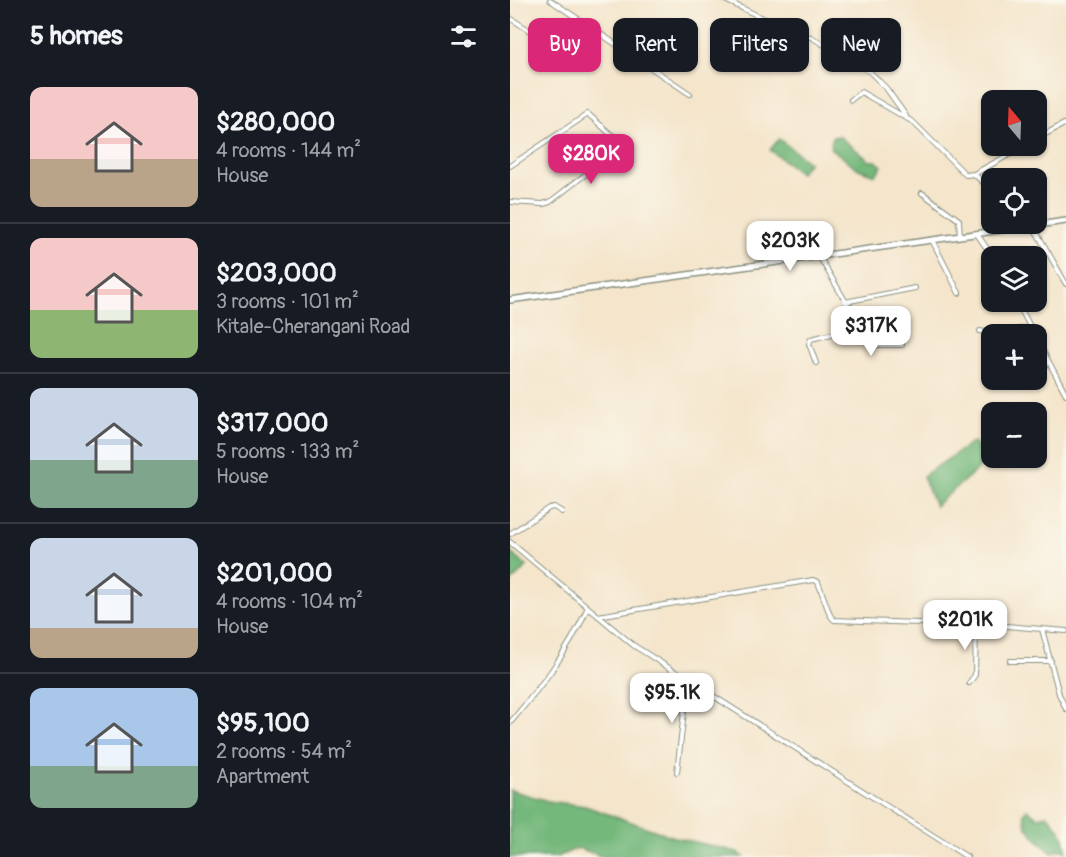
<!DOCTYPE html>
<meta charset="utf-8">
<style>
body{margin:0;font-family:Pangolin,sans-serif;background:#20242c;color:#f1f3f6;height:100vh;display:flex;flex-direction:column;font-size:22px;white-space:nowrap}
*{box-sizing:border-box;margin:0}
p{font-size:20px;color:#9ea1a6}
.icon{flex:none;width:33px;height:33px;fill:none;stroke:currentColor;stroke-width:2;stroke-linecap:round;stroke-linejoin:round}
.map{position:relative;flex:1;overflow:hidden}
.panel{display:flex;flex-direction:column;background:#171b24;width:510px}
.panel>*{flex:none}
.banner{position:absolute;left:18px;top:18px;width:447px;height:54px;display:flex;gap:12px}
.needle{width:39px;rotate:341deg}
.buttons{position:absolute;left:471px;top:90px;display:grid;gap:12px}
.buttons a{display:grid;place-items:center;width:66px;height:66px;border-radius:12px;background:#171b24;box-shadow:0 2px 4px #0004;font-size:30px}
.price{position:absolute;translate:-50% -51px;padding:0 14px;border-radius:12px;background:#fff;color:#222;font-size:20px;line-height:39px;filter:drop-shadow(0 2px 3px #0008)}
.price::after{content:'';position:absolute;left:50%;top:36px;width:18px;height:14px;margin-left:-9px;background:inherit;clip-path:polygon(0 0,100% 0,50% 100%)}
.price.selected{background:#db2777;color:#fff}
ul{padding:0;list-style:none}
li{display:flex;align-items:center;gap:18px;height:150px;padding:0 30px}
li+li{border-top:2px solid #363941}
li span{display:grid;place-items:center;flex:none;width:168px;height:120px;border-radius:12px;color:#555}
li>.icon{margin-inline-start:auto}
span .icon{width:72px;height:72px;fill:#fffc;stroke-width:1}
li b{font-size:26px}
h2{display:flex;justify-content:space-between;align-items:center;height:72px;padding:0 30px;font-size:26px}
.tag{padding:0 21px;border-radius:12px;background:#171b24;box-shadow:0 2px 4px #0004;font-size:21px;line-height:54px}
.tag.selected{background:#db2777;color:#fff}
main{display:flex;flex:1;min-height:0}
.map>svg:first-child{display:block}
.forest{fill:#75b87b;stroke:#4a7a58;stroke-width:1.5}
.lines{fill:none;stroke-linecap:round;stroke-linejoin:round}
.street-casing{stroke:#8a9180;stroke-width:6}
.secondary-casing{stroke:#8a9180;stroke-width:8}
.street{stroke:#fff;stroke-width:4}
.secondary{stroke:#fff;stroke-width:5}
</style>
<main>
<section class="panel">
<h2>5 homes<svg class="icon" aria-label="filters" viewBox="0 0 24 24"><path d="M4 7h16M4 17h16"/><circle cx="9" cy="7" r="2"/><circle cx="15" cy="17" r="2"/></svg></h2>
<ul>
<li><span style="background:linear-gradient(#f6c9c9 60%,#b9a48a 0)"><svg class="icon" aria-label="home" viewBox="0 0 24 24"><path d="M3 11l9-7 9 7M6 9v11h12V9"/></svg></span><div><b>$280,000</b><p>4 rooms · 144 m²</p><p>House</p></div></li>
<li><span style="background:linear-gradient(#f6c9c9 60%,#8fb573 0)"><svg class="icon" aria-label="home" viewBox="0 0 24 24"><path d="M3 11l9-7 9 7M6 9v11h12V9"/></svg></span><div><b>$203,000</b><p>3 rooms · 101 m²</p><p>Kitale-Cherangani Road</p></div></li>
<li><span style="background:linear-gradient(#c9d6e8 60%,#7fa58c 0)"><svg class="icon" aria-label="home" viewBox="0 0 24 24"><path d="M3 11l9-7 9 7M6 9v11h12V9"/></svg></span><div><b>$317,000</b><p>5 rooms · 133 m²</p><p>House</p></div></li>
<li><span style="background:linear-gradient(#c9d6e8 75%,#b9a48a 0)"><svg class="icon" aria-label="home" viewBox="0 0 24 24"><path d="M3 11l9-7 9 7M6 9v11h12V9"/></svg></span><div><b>$201,000</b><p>4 rooms · 104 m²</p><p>House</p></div></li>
<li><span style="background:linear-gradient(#a9c7e8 65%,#7fa58c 0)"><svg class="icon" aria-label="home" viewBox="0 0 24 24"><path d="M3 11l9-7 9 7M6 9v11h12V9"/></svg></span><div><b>$95,100</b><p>2 rooms · 54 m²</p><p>Apartment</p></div></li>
</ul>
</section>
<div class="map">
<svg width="556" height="857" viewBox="0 0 556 857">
<rect width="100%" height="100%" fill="#fbf7ec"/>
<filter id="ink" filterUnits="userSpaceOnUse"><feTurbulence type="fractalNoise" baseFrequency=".0167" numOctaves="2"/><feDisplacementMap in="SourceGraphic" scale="12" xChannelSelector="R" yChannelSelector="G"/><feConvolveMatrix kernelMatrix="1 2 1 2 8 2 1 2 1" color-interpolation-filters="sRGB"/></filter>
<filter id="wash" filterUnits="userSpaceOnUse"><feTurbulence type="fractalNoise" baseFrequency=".008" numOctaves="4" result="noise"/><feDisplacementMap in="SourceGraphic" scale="24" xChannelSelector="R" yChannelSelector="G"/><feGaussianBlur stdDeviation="1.35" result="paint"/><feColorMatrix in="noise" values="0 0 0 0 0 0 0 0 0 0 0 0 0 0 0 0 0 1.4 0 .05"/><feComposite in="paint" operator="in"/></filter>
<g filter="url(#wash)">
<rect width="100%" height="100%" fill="#f4e5cb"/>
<!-- forest -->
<path class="forest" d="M329 136 360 161H366L372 166 365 175 349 169 320 148 323 137Z
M269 139 299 162 290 173 260 150Z
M463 442 477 461 425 506 413 476Z
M0 552 17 566 0 583Z
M0 790 38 801 75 806 164 837 227 852 234 857H94L68 848 47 857H0Z
M517 809 527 817 537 815C549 828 556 835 556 852L550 849 542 853C533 846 524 836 516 826L514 813Z"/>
</g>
<g filter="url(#ink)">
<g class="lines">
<defs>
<path id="street" d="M40 0 180 94
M215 0 286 34 301 37 360 72 376 88 396 116
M0 18 48 49
M341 100 351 92 403 122 456 175 464 174 515 146
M526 139 556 123
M0 166 78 114 113 145 40 202 33 204 0 202
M464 174 482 191
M412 193 449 220 450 236
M523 226 556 284
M467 234 482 256
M422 240 449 293
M309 256 361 345H392
M335 302 405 288
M507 302 524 334
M470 331 483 334 520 327
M526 338 556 394
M306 363 299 344 301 339 350 327
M0 534 39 508 44 507 52 512
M0 542 123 645 457 857
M88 616 303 580 308 582 320 615 324 620 496 626 556 631
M532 629 549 694 556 709
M500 661H541
M459 683 465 675 466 625
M0 723C30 687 58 653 77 609
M167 772 178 678"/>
<path id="secondary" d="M0 300 556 221"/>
</defs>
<!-- street casing -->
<use href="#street" class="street-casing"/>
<!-- secondary casing -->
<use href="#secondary" class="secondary-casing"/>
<!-- street -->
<use href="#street" class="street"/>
<!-- secondary -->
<use href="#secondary" class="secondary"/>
</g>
</g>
</svg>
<div class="buttons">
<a><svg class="needle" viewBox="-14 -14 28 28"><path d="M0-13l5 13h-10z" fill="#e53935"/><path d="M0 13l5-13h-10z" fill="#9ea1a6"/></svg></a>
<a><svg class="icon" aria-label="locate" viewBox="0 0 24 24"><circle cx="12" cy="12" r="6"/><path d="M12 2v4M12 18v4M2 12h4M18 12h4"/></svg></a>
<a><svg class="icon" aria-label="layers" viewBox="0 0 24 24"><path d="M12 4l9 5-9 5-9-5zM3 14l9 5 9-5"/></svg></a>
<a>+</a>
<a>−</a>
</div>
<b class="price selected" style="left:81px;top:185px">$280K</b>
<b class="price" style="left:280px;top:272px">$203K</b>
<b class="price" style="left:361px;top:357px">$317K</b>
<b class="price" style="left:455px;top:651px">$201K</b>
<b class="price" style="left:162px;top:724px">$95.1K</b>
<div class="banner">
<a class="tag selected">Buy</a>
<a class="tag">Rent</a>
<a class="tag">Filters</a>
<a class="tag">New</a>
</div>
</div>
</main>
